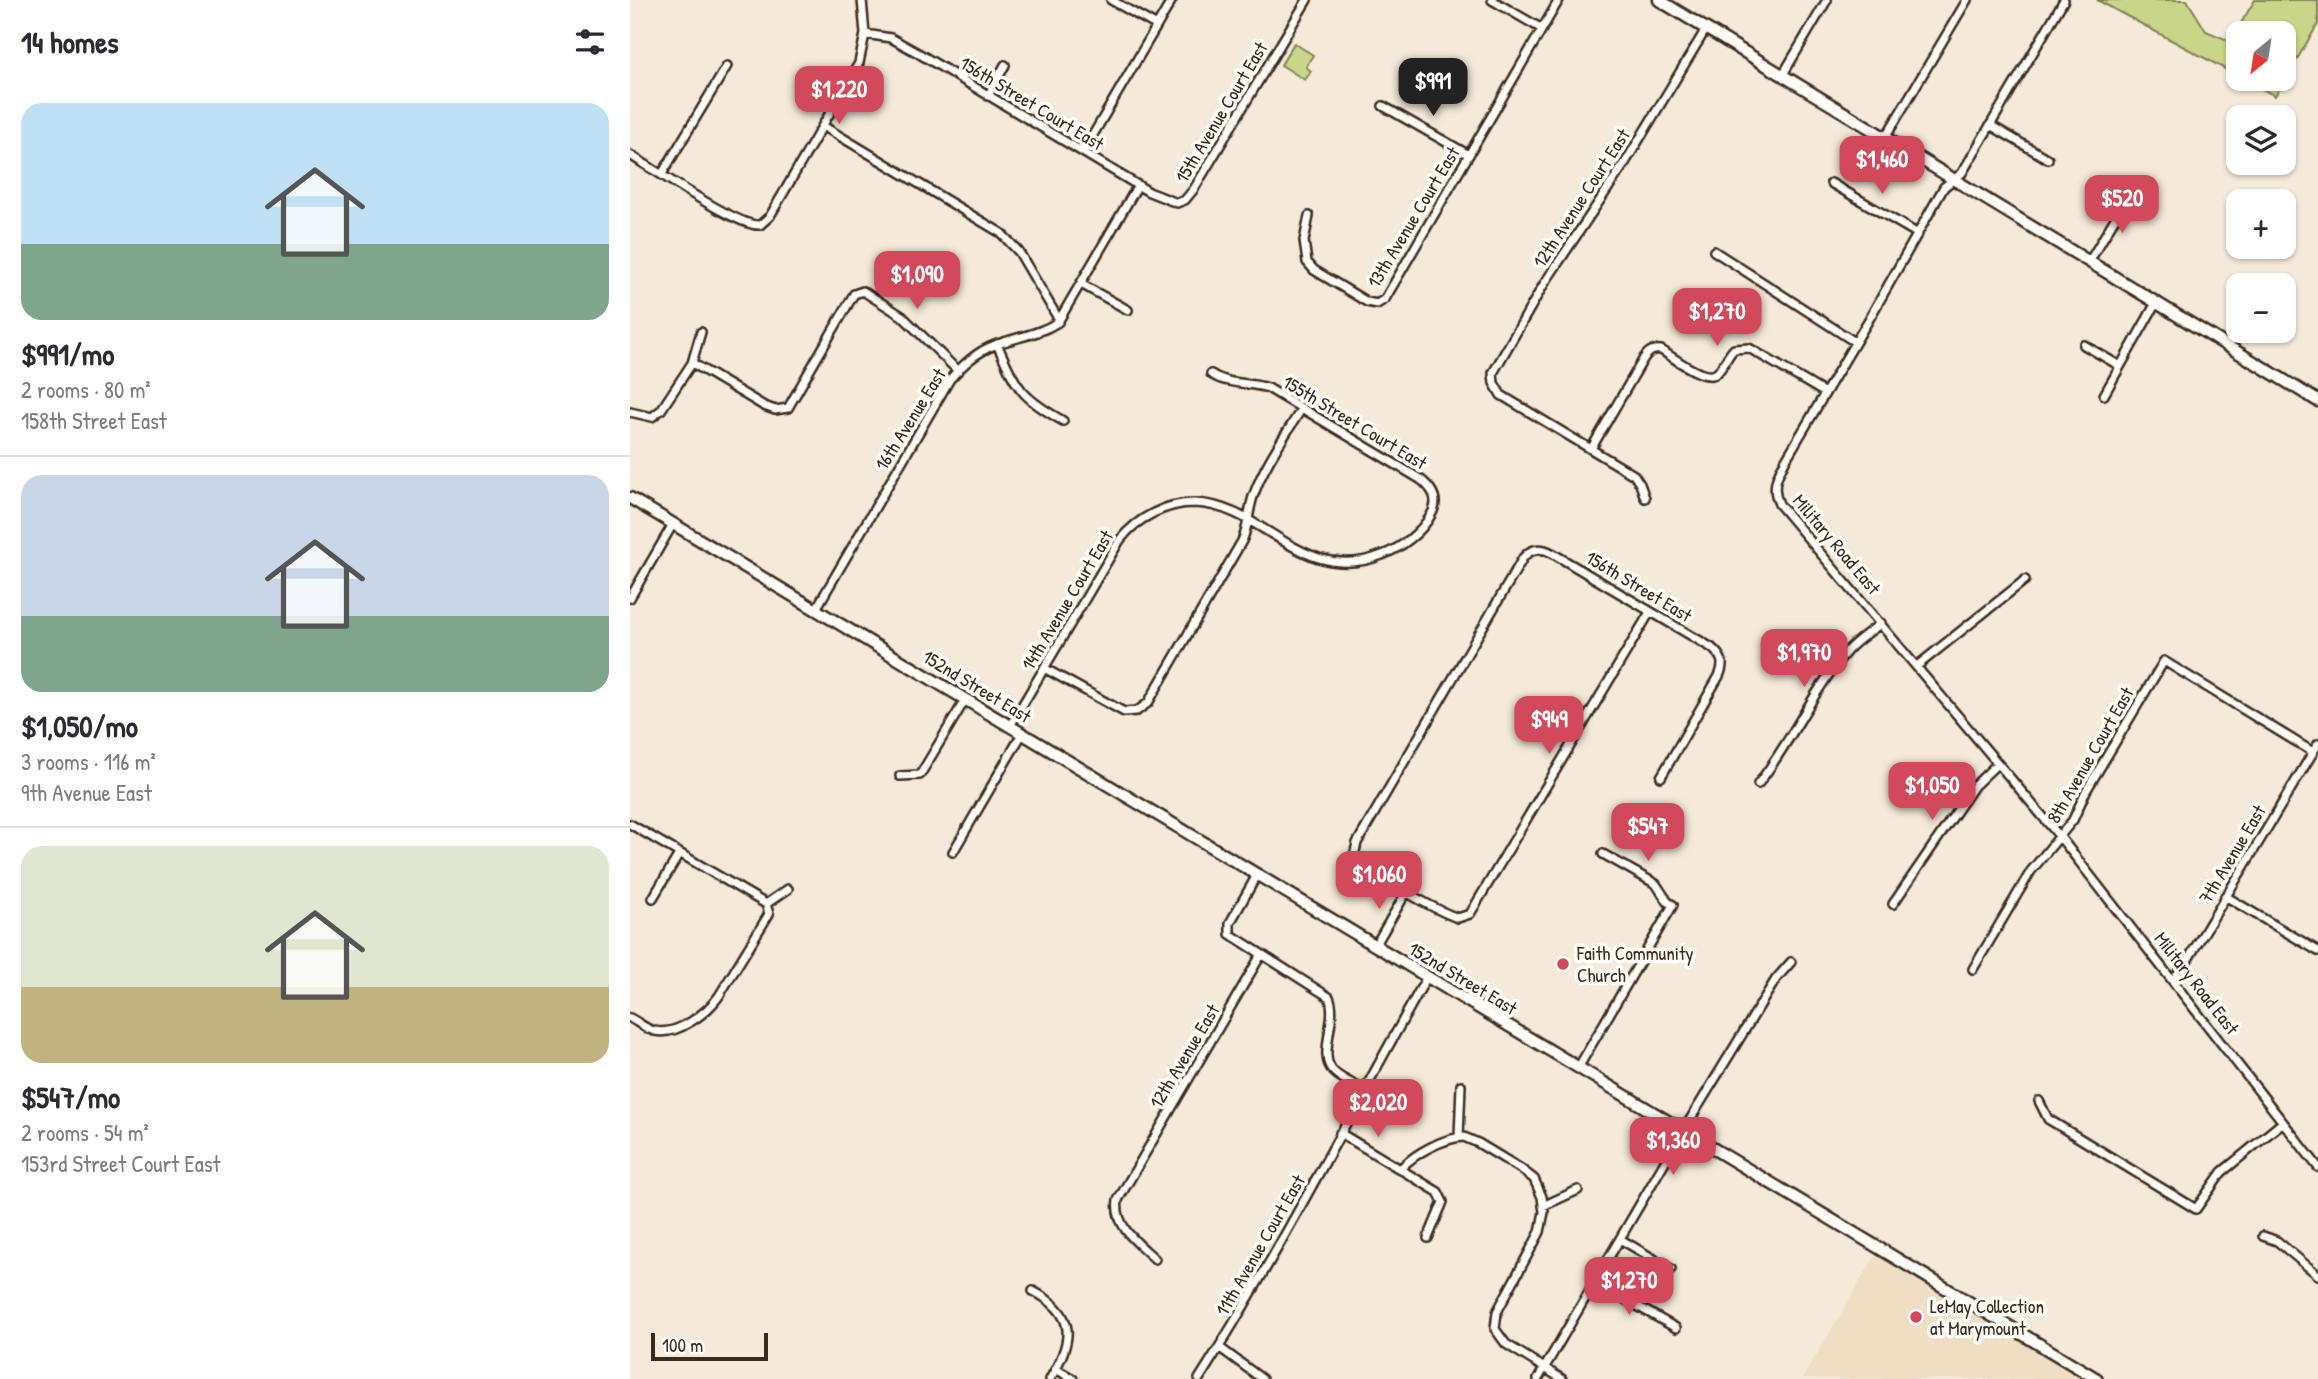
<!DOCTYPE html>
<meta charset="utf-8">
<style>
body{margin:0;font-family:"Patrick Hand",sans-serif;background:#f7f7f7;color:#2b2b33;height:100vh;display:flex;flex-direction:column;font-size:26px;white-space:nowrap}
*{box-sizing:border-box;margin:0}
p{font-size:23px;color:#7c7c81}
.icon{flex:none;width:38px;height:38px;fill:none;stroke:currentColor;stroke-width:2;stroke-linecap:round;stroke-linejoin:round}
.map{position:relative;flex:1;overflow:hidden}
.drawer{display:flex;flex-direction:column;background:#fff;width:630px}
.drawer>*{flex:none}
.needle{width:46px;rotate:210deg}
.buttons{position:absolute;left:1596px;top:21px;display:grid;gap:14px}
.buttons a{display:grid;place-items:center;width:70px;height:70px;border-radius:14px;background:#fff;box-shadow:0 2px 5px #0004;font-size:35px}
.scale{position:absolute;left:21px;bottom:18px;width:117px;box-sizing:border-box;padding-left:7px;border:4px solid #3b2a1e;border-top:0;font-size:19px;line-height:24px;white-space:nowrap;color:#3b2a1e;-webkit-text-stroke:5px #fdfcf7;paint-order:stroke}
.price{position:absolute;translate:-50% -60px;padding:0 16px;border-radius:14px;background:#d1495b;color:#fff;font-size:23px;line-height:46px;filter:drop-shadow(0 2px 4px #0008)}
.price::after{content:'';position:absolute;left:50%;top:42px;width:21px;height:16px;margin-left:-10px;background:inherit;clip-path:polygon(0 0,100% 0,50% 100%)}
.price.current{background:#222;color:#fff}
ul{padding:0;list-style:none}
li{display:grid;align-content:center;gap:14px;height:371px;padding:0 21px}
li+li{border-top:2px solid #e1e1e2}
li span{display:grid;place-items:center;height:217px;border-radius:21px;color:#555}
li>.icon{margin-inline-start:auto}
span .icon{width:126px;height:126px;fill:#fffc;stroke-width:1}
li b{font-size:30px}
h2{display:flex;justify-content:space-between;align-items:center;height:84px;padding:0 21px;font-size:30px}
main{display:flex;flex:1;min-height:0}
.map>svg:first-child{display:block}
.built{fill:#efddc4}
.green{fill:#c9d589;stroke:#828054;stroke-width:2}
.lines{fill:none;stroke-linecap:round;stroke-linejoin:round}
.street-casing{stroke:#3b2a1e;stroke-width:12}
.secondary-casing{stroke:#3b2a1e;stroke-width:15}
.street{stroke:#fdfcf7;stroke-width:7}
.secondary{stroke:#fdfcf7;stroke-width:10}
.poi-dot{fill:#d1495b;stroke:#fdfcf7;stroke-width:2.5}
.labels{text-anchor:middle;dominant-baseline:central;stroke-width:7;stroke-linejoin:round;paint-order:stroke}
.street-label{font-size:19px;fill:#3b2a1e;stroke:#fdfcf7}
.poi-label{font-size:19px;fill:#3b2a1e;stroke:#fdfcf7;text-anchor:start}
</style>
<main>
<section class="drawer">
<h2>14 homes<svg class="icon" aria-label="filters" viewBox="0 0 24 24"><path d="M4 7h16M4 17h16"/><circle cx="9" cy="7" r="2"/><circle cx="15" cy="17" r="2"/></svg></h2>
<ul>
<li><span style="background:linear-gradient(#bfe0f5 65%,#7fa58c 0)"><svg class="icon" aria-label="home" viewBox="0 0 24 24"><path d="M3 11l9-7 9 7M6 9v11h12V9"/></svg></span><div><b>$991/mo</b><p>2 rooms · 80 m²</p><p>158th Street East</p></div></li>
<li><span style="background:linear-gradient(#c9d6e8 65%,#7fa58c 0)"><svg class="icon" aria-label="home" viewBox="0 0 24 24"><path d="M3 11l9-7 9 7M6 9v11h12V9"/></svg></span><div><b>$1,050/mo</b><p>3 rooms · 116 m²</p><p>9th Avenue East</p></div></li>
<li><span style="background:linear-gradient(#dfe7d0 65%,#c2b280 0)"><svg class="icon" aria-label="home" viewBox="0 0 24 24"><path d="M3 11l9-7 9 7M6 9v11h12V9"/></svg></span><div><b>$547/mo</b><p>2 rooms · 54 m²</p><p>153rd Street Court East</p></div></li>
</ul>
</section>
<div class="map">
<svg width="1688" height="1379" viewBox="0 0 1688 1379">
<rect width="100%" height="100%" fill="#f5ead9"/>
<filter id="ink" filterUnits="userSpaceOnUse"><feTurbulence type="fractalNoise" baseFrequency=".0143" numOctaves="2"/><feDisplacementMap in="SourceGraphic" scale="14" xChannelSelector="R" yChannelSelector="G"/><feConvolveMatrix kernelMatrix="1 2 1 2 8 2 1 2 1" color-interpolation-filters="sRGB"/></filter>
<g filter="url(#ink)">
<!-- built -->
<path class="built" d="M1250 1248 1467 1379H1172Z"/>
<!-- green -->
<path class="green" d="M1467 0H1557L1576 31 1600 41 1625 0H1688V24L1645 96 1614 79H1654V33H1608V76Z
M664 43 683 55 676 67 681 71 675 80 651 65Z"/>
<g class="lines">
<defs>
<path id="street" d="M481 0 527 26
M862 0 912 29
M1434 0 1332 173 1314 187 1238 321 1155 461C1147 476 1141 487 1149 504L1430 837 1688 1167
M235 34 261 38 288 53 519 192 547 203 555 200 564 189 677 0
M1152 76 1197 0
M358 96 375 65
M753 106 839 155
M1360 125 1418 159
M193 126 371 233 389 252 429 320
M1255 138 1337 0
M453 152 542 0
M0 155C24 169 109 228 130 225L140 216 229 63 235 34 232 0
M32 174 97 66
M1201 183 1288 234
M679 216 674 241 677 262 684 270 737 302 747 304 755 299 929 0
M1084 251 1225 342
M1459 262 1487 215 1488 209 1485 204
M451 284 498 310
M367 344C387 388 389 396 433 421
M1454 345 1490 366
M62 363 134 406 145 410 158 408 224 294 233 291 272 316 328 371
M1474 395 1526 303
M0 412 22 417 31 410 62 363 71 332
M961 449 1014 358C1019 351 1023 349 1031 350 1043 357 1075 383 1087 373 1094 366 1097 356 1104 349L1119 348 1195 393
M1015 498 1010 484 1004 475 871 395 864 383 863 373 914 284 995 163 1076 29
M0 598 43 524
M186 609 320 379C333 365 346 352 365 345 386 337 408 335 428 322L508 185
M1020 612 840 914 828 918C807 911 737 872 724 856L727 843 893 558C901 548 911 547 922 553L1082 648C1092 657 1095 663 1089 676L1031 777
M1287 666 1395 580
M414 668 494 712 507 711 518 703 612 541C619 526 618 509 624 494 635 463 655 436 672 408
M380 726 490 540C507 518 536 503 564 503 635 505 672 587 752 555 771 548 791 533 801 515 810 500 803 489 790 479L638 388C620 382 597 385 581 374
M270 776 290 775 335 700
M1128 784C1161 742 1182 692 1217 651 1227 640 1240 632 1251 623
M0 824 136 904
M323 852 392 734
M627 875 600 923V934L699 997C709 1019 686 1056 704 1072 712 1080 724 1084 733 1089
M1595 896 1688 951
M23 898 49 854
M136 904 158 889
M1263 904 1344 786 1367 764
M745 946 777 891
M1343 969 1401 871 1443 820 1456 791 1534 661 1683 752
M1543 980 1557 961 1688 744
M0 1018C8 1022 17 1030 25 1031 47 1036 77 1013 89 996L139 914 136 904
M948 1068 1043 905 1038 902 1026 884 973 854
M1409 1101 1418 1119 1566 1209 1592 1172 1653 1122
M710 1133 808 1192 813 1202 798 1238
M829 1137 831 1085
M771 1168C786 1153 813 1138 834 1137L848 1143 891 1169 904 1179 912 1197 914 1212 910 1232 867 1312 865 1329 876 1344 932 1379
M913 1206 948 1190
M1633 1236 1647 1241 1688 1275
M990 1239 1041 1269
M525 1259C508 1243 484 1227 488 1200L631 955
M965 1282 1046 1328
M403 1291C448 1314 443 1341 420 1379
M589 1347 632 1379
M426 1369 443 1379
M569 1379C652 1249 721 1111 797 977
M908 1379 1047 1141 1146 979 1161 962"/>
<path id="secondary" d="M1029 0 1688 401
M0 498 1467 1379"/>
</defs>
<!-- street casing -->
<use href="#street" class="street-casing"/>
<!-- secondary casing -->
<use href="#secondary" class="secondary-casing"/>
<!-- street -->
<use href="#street" class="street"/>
<!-- secondary -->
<use href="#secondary" class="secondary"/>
</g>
</g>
<!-- markers -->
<g class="poi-dot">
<circle cx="933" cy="964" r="7"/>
<circle cx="1286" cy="1317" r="7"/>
</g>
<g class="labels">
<!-- street labels -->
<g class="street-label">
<text transform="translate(402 103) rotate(31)">156th Street Court East</text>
<text transform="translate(591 112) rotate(-59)">15th Avenue Court East</text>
<text transform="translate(951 198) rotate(-57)">12th Avenue Court East</text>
<text transform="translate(783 217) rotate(-59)">13th Avenue Court East</text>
<text transform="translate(280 419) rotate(-58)">16th Avenue East</text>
<text transform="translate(725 422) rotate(31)">155th Street Court East</text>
<text transform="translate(1207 544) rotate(50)">Military Road East</text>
<text transform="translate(1009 586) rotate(31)">156th Street East</text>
<text transform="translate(437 600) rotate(-59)">14th Avenue Court East</text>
<text transform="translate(347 686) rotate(31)">152nd Street East</text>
<text transform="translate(1460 755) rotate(-60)">8th Avenue Court East</text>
<text transform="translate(1602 854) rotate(-59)">7th Avenue East</text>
<text transform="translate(833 978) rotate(31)">152nd Street East</text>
<text transform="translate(1567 983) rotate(52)">Military Road East</text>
<text transform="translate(554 1056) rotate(-59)">12th Avenue East</text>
<text transform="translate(630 1245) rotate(-60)">11th Avenue Court East</text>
</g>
<!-- poi labels -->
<g class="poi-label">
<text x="947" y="953">Faith Community<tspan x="947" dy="22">Church</tspan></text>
<text x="1300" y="1306">LeMay Collection<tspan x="1300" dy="22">at Marymount</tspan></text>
</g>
</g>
</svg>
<div class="buttons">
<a><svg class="needle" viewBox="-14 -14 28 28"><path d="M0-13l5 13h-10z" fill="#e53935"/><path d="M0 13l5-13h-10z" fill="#7c7c81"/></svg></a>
<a><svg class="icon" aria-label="layers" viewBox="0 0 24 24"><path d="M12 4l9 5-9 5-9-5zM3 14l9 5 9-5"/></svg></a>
<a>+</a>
<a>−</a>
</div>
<div class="scale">100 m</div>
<b class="price current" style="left:803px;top:118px">$991</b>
<b class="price" style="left:209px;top:126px">$1,220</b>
<b class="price" style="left:1252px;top:196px">$1,460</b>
<b class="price" style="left:1492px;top:235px">$520</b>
<b class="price" style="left:287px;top:311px">$1,090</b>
<b class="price" style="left:1087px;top:348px">$1,270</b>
<b class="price" style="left:1174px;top:689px">$1,970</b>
<b class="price" style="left:919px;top:756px">$949</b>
<b class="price" style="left:1302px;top:822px">$1,050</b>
<b class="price" style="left:1018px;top:863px">$547</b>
<b class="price" style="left:749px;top:911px">$1,060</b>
<b class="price" style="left:748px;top:1139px">$2,020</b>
<b class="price" style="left:1043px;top:1177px">$1,360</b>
<b class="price" style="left:999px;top:1317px">$1,270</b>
</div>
</main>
